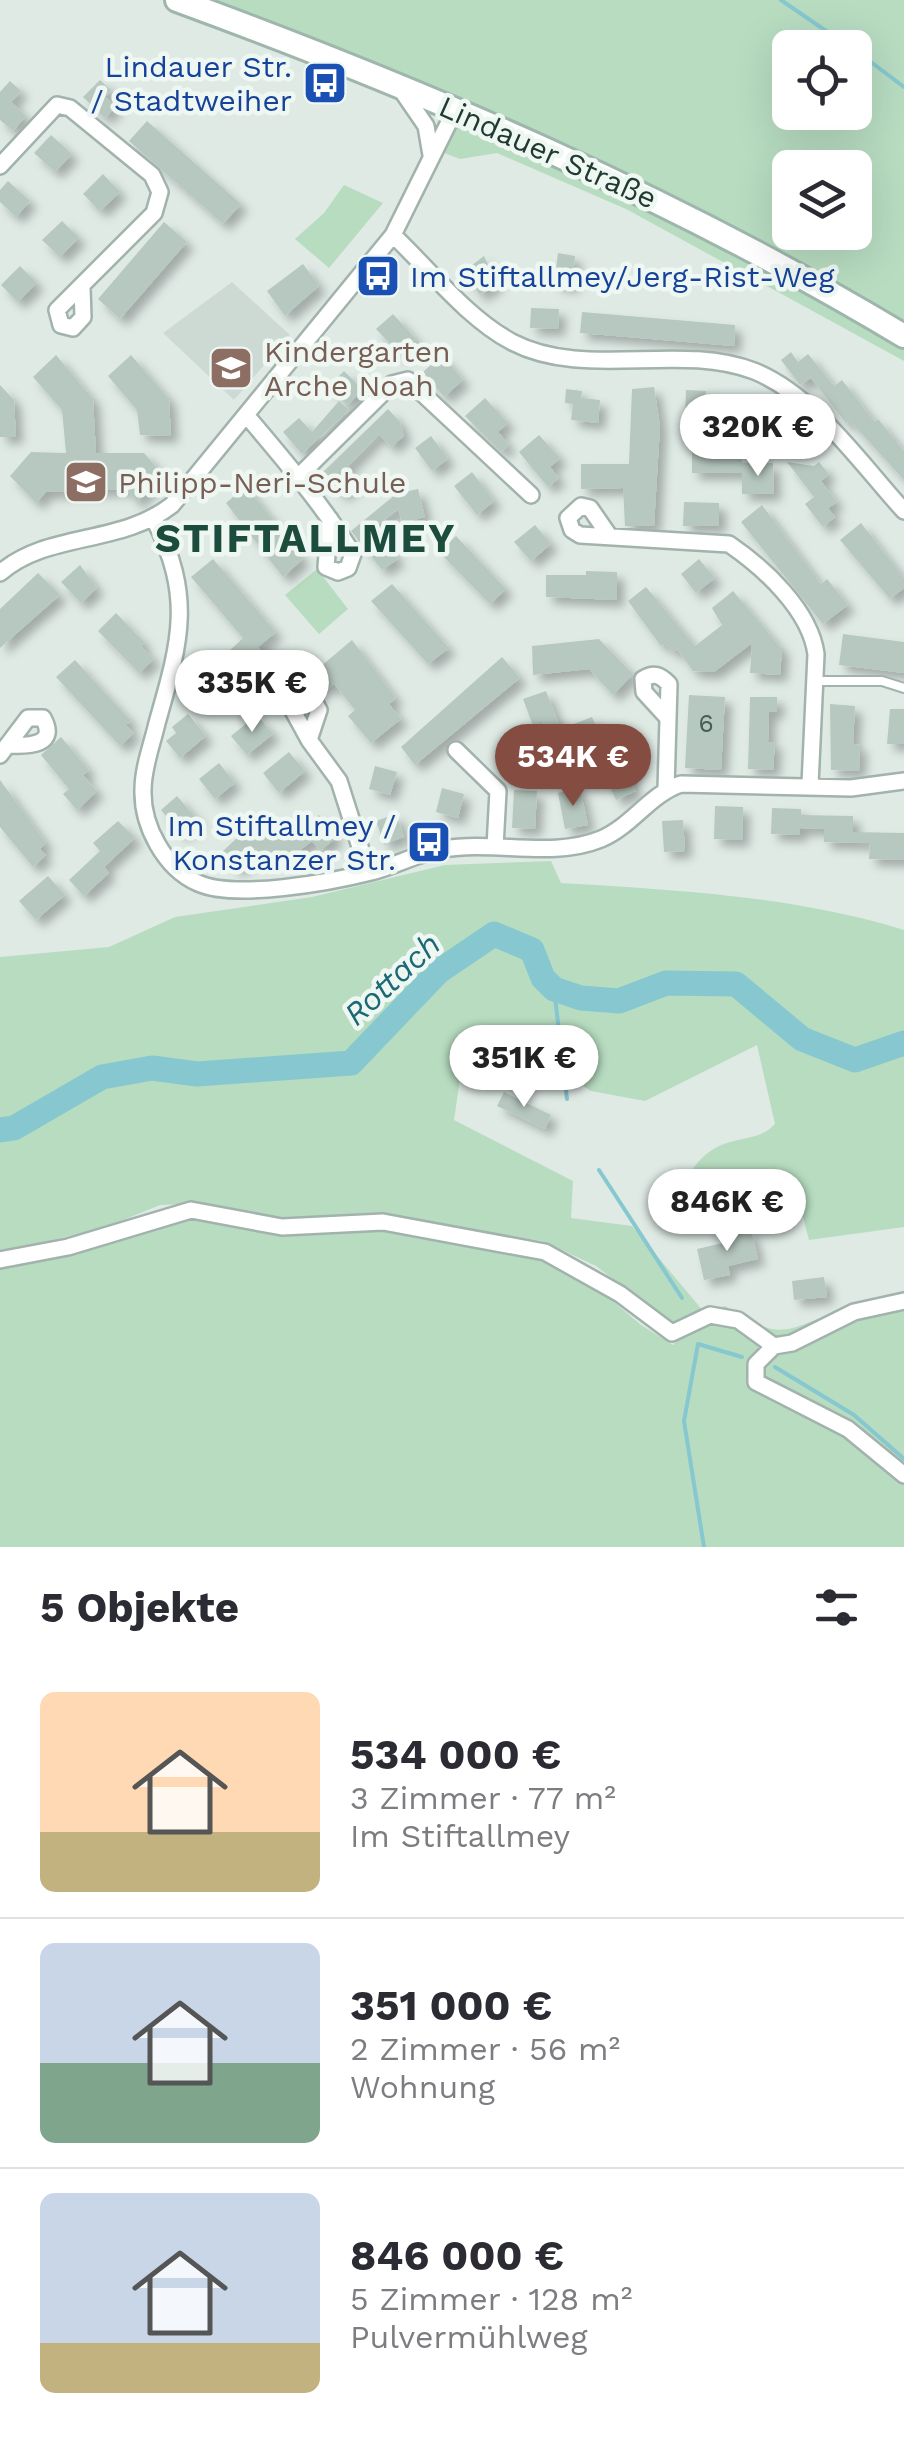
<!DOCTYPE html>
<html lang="de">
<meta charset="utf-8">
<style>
body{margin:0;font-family:"Work Sans",sans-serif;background:#f7f7f7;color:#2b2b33;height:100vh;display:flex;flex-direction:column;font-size:38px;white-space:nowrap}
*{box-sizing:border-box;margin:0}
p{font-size:32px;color:#7c7c81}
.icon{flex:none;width:55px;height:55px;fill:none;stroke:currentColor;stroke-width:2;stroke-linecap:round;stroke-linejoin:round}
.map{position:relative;height:1547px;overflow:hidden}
.panel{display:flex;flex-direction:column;background:#fff;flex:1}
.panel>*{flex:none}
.controls{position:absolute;left:772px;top:30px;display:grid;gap:20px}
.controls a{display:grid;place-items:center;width:100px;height:100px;border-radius:15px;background:#fff;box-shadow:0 10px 40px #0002;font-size:50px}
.price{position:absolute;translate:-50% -85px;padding:0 22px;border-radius:35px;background:#fff;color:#222;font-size:32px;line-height:65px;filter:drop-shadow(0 2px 5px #0008)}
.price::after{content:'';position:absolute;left:50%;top:60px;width:30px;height:22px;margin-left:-15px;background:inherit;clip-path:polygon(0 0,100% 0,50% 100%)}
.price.active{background:#854d42;color:#fff}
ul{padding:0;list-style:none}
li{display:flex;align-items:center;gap:30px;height:250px;padding:0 40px}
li+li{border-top:2px solid #e1e1e2}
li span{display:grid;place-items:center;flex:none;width:280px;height:200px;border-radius:15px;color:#555}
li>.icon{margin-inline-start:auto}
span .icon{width:120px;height:120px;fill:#fffc;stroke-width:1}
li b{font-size:42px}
h2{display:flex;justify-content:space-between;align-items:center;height:120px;padding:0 40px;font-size:42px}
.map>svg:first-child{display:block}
.built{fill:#cddad4}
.green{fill:#b7dcc0;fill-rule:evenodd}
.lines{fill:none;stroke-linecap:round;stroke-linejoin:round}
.stream{stroke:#86c7d0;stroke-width:4}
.river{stroke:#86c7d0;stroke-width:25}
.building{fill:#b7c8c0;filter:url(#shadow)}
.lane-casing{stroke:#a2b2ac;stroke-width:12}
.street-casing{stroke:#a2b2ac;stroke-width:20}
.secondary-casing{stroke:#9eb6ac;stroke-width:28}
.lane{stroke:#fff;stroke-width:8}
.street{stroke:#fff;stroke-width:15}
.secondary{stroke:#fff;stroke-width:22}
.labels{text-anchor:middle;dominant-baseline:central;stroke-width:9;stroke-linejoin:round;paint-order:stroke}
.number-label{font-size:25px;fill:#465e56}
.transit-label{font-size:30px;fill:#164399;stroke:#eff7f3;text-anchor:end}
.street-label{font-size:30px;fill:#203a32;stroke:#eff7f3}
.education-label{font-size:30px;fill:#785e54;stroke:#eff7f3;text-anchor:start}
.water-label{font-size:32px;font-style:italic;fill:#1b6975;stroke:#eff7f3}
.district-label{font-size:40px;font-weight:bold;letter-spacing:2.5px;fill:#1c4c3e;stroke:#eff7f3}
</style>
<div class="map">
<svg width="904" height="1547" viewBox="0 0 904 1547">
<defs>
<filter id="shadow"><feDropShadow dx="7" dy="7" stdDeviation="5" flood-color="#0004"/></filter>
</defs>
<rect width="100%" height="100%" fill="#dfeae5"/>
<!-- built -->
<path class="built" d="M232 282 290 335 234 400 163 333Z"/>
<!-- green -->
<path class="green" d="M210 0H904V327C684 195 451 86 210 0ZM790 48H855V112H790ZM790 168H855V232H790Z
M457 121 817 293 904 344V361L626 209 497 153 460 159 442 152Z
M344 185 383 203 329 268 295 239 324 213Z
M317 569 348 609 319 634 285 595Z
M551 861 561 883C677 890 793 896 904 930V1227L809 1240 799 1202 675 1200C688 1175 700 1150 730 1142 748 1137 762 1138 775 1124L757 1045 645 1101 591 1091 514 1042 465 1044 454 1120 573 1181 571 1218 632 1226 704 1312 725 1306C788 1347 785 1326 849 1309 866 1305 886 1306 904 1304V1547H0V1265L176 1216 383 1227 542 1258 588 1280 641 1325 673 1345 700 1316 687 1324 668 1322 596 1266 543 1241 384 1218 282 1221 191 1204 160 1205 104 1228 0 1252V957L109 947 175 917 312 897 445 865Z"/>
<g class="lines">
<!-- stream -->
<path class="stream" d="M781 0 851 48
M855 50 904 87
M554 989 567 1099
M599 1170 682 1298
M775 1367 854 1415 904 1459
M704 1547 684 1421 698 1344 742 1357"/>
<!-- river -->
<path class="river" d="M0 1130 14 1128 102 1077 152 1068 197 1074 351 1063 438 972 494 934 532 950 543 978 554 989 581 998 619 1001 666 983 736 984 802 1039 855 1060 904 1043"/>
</g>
<!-- building -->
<path class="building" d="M100 80 111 90 105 97 116 106 105 118 83 97Z
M10 81 21 91 11 102 26 116 13 131 0 120V92Z
M147 121 241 204 223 224 129 141Z
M51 135 72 154 55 172 34 153Z
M103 174 120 192 100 211 83 194Z
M8 181 30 201 16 217 0 202V190Z
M62 221 79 238 60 257 42 240Z
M164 222 187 242 120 319 98 299Z
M558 253 575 256 572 286 554 284Z
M484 256 497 283 480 295 463 272Z
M303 264 319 286 285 316 267 291Z
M20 266 37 283 18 302 1 285Z
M531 308 559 309 558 329 530 328Z
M582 312 735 325 734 346 580 333Z
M393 314 416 339 400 354 376 329Z
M791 352 798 362 808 354 834 386 842 380 875 422 878 419 904 451V480L850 421 846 423 811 378 800 385 781 360Z
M56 355 93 399 96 453H144L163 475 137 502 126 489 46 492 36 503 10 476 31 452 66 453 62 410 33 377Z
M131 355 169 399 171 436 140 435 137 410 108 376Z
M442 355 463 380 444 397 423 372Z
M344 371 363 390 348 405 329 386Z
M0 385 14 400 16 437H0Z
M654 387 660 426 654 526H625L623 488 581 489V464H629L632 389Z
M566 389 582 391 581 398 600 400 598 423 571 420 573 404 565 403Z
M686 390 706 391 705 402H716L715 421 685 419Z
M485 398 508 423 498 432 509 445 501 452 465 416Z
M339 401 349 410 302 454 283 432 299 418 312 432Z
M388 409 400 422 404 436 391 447 379 434 346 468 358 481 342 495 322 473Z
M743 413 768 414V435H742Z
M539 435 560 458 550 467 559 478 548 487 519 452Z
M431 436 448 459 432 471 415 448Z
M718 449V458H742V473H692V450Z
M787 462 814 466 819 462 829 474 821 481 837 502 828 508 835 517 823 527 805 504 814 497Z
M742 463H773L774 494H742Z
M472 472 494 501 477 515 454 486Z
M246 486 303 559 283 577 226 503Z
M418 489 425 517 402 523 398 509 375 527 398 559 382 570 351 531 396 494Z
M684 502 719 503V526H683Z
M762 505 821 584 827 579 848 605 823 624 741 522Z
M861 523 904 578V588L890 599 840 540Z
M535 525 551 544 531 561 514 542Z
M456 536 506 589 490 604 439 552Z
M213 559 276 632 258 647 264 655 199 706 187 691 243 638 191 577Z
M699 559 715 578 696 593 681 574Z
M80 565 97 588 81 603 61 582Z
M586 571 617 572V600L546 597V575H586Z
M38 573 60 595 0 648V609Z
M392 584 449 648 428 664 371 601Z
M646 587 695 646 722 625 712 608 733 591 782 649 780 675 750 673 752 643 714 672 693 671 677 649 672 652 665 643 661 646 628 601Z
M116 613 145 643 141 646 154 659 139 673 98 631Z
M843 634 904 642V673L839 665Z
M599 639 633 674 613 695 589 669 533 675 532 646Z
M352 640 396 698 389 704 401 719 371 743 348 716 355 710 334 684 327 690 313 673Z
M502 657 520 678 415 765 401 747Z
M75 660 131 721 126 725 134 733 120 746 56 677Z
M546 691 559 724 545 729 540 719 539 742 523 699Z
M689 695 725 697 721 770 685 768Z
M750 697H777V712H769L768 742H775L773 770 748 769Z
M830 704 855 706 853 744 860 745 859 771 831 770Z
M890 709H904V744H887Z
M188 714 206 736 180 758 166 741 176 733 172 727Z
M257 715 273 734 247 755 231 736Z
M592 717 612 761 620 757 636 791 616 800 595 754 585 758 571 725Z
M61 737 89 770 83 775 97 791 77 810 63 794 69 789 41 755Z
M289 752 305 771 279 793 263 773Z
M219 763 235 783 215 799 199 779Z
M375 766 397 772 390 795 369 789Z
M0 780 46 843 40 849 46 855 33 867 0 827Z
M442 788 464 794 458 818 436 812Z
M580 788 588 825 565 829 558 793Z
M514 790 537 791 535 829 512 828Z
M177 796 198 820 181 834 161 810Z
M715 806 743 807 742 840 714 839Z
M772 808 801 809V815L853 816V832L904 833V860L869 859 870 843 824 842V829L800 828V835L771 834Z
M396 814 404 837 384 844 376 821Z
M319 815 337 837 320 851 312 841 290 858 283 850 266 863 258 853 236 870 222 852 242 833 248 841 265 827 273 837 295 820 302 829Z
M683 820 685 851 664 852 662 821Z
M118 821 135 838 104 867 109 873 84 896 69 880 100 851 93 843Z
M48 876 65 895 36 920 19 901Z
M504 1092 551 1115 545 1129 497 1106Z
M751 1230 758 1259 728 1266 730 1275 704 1280 697 1249 723 1243 721 1236Z
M824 1277 827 1297 794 1300 792 1281Z"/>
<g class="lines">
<defs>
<path id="lane" d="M815 681H882L904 688"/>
<path id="street" d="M402 91 426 126 431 155
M0 166 57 105 70 108 152 175 160 192 154 213 57 310 61 325 73 328 83 317 82 288
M393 235C430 270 467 318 512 342 585 380 678 342 754 371 814 395 861 464 904 511
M247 416C285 461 322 504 353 554L348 568 338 572 326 567 330 519
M298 477 392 384 408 380 531 495
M154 519C194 598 180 642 157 723 152 745 143 767 143 790 142 825 164 868 198 883 235 900 331 882 371 872 395 866 418 853 443 849 494 840 552 859 601 839 632 826 650 794 681 784L851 788 904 781
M608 534 590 508 581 506 568 518 572 530 580 535 729 544C764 568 810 610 816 654L810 785
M0 573C49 531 119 546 172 505L393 235 455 110
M306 696 313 699 319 710 309 740 292 709Z
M309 740 339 781 368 872
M456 750 498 791 495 847
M0 755 28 718H43C58 745 30 746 10 745
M666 789 669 684C660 675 654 672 643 679L644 692 666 716
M0 1260 68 1247 191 1210 282 1227 383 1222 545 1252 620 1294 672 1333 710 1315 738 1320 774 1346 792 1343 854 1312 904 1301
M774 1346 756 1364V1382L848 1429 904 1475"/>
<path id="secondary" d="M177 0C428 92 674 198 904 336"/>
</defs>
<!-- lane casing -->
<use href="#lane" class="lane-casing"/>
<!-- street casing -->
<use href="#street" class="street-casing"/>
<!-- secondary casing -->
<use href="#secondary" class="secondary-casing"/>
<!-- lane -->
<use href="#lane" class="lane"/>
<!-- street -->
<use href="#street" class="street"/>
<!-- secondary -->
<use href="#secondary" class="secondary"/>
</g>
<!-- icons -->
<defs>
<symbol id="bus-square" viewBox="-11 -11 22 22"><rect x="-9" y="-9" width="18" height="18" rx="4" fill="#1a4fb4" stroke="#eff7f3"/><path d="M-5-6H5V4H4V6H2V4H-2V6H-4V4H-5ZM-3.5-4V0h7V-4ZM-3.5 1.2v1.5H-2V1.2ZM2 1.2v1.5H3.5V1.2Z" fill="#fff"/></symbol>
<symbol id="school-square" viewBox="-11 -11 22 22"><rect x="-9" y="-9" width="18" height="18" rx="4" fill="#8d6e63" stroke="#eff7f3"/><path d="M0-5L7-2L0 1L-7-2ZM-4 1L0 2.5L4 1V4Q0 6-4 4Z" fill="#fff"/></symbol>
</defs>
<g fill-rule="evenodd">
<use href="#bus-square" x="300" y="58" width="50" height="50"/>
<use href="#bus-square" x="353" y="251" width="50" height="50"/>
<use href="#school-square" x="206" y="343" width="50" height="50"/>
<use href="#school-square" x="61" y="457" width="50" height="50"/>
<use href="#bus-square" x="404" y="817" width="50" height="50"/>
</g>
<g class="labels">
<!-- number labels -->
<g class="number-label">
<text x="706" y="723">6</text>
</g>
<!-- transit labels -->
<g class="transit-label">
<text x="292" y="66">Lindauer Str.<tspan x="292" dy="34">/ Stadtweiher</tspan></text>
<text x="410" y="276" text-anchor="start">Im Stiftallmey/Jerg-Rist-Weg</text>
<text x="396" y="825">Im Stiftallmey /<tspan x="396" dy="34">Konstanzer Str.</tspan></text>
</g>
<!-- street labels -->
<g class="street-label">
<text transform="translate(548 152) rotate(24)">Lindauer Straße</text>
</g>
<!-- education labels -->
<g class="education-label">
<text x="264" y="351">Kindergarten<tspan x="264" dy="34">Arche Noah</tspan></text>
<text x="118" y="482">Philipp-Neri-Schule</text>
</g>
<!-- water labels -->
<g class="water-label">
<text transform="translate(392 979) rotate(-43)">Rottach</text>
</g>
<!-- district labels -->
<g class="district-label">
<text x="306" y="538">STIFTALLMEY</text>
</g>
</g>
</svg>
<div class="controls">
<a><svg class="icon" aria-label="locate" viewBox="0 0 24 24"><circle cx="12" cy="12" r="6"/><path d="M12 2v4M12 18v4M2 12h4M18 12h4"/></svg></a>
<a><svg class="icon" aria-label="layers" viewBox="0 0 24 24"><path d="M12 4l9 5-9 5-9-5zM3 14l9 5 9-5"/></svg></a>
</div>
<b class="price" style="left:758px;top:479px">320K €</b>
<b class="price" style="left:252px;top:735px">335K €</b>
<b class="price active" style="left:573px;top:809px">534K €</b>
<b class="price" style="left:524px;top:1110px">351K €</b>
<b class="price" style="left:727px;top:1254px">846K €</b>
</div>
<section class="panel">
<h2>5 Objekte<svg class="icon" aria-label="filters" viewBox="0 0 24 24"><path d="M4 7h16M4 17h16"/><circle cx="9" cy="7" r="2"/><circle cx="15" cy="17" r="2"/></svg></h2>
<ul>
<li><span style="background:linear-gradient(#ffd9b3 70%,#c2b280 0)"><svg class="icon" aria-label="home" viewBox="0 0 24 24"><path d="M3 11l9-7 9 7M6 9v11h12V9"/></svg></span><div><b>534 000 €</b><p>3 Zimmer · 77 m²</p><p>Im Stiftallmey</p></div></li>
<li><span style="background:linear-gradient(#c9d6e8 60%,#7fa58c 0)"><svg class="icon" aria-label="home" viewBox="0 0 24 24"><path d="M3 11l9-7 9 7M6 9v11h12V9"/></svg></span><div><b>351 000 €</b><p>2 Zimmer · 56 m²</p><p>Wohnung</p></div></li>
<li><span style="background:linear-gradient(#c9d6e8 75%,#c2b280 0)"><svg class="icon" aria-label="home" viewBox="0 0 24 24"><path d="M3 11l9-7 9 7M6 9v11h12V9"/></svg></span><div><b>846 000 €</b><p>5 Zimmer · 128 m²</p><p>Pulvermühlweg</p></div></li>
</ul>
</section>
